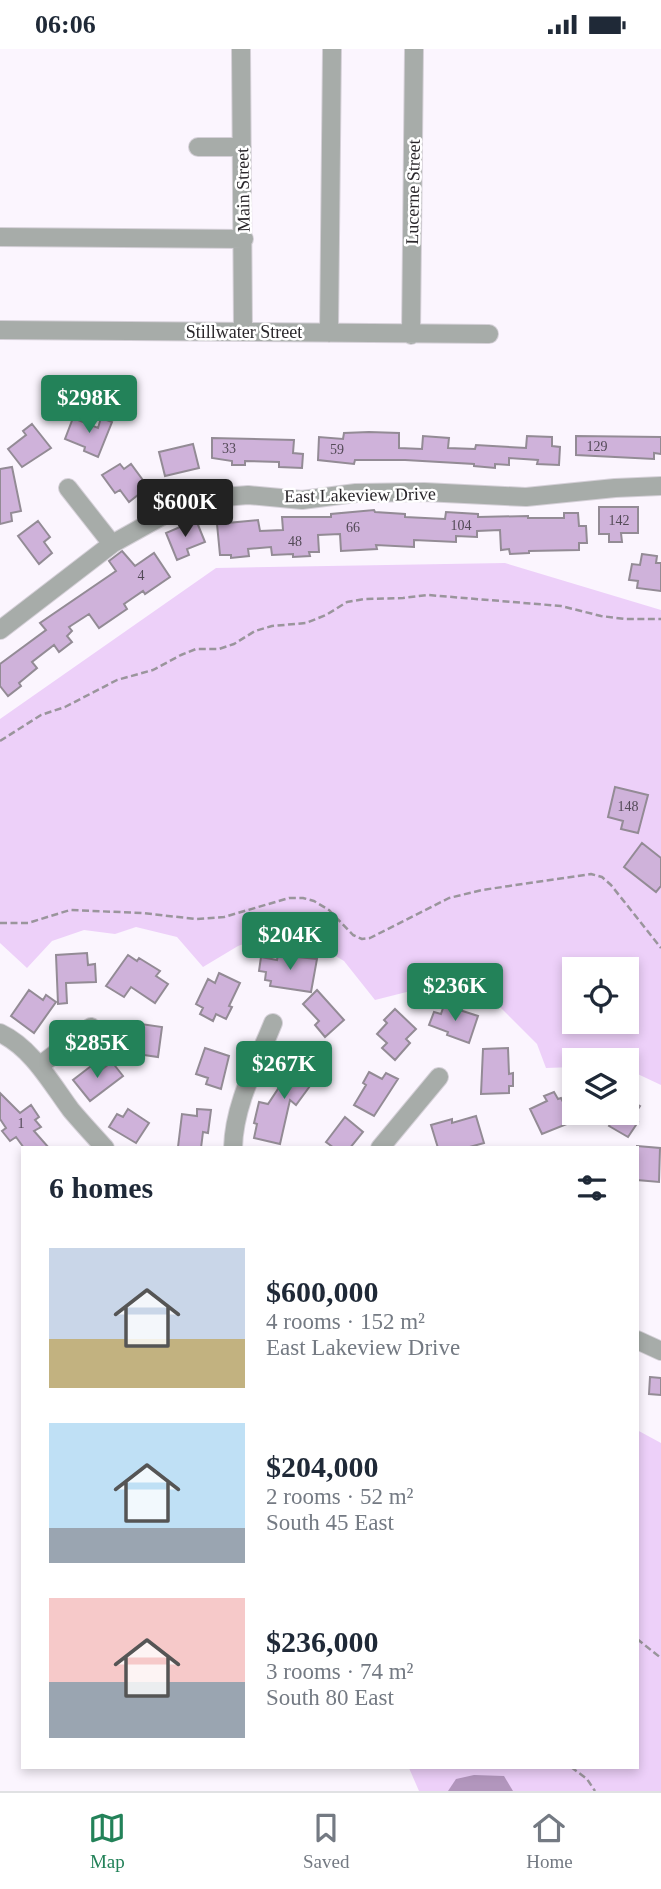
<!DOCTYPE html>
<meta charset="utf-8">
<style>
body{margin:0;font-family:Georgia,serif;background:#f2f2f3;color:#1f2937;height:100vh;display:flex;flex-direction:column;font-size:26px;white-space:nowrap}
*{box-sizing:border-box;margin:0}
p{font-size:23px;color:#747a83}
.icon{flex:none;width:38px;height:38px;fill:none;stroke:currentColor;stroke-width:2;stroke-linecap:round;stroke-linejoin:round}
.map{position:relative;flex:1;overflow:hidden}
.drawer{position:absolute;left:21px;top:1097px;width:618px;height:623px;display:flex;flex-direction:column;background:#fff;border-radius:0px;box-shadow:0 4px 10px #0003}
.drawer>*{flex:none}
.fabs{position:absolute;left:562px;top:908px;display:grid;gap:14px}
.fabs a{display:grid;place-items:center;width:77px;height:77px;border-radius:0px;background:#fff;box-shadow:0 4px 10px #0003;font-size:35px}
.price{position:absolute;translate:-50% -60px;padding:0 16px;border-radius:7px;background:#238259;color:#fff;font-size:23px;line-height:46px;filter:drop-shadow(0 2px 4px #0008)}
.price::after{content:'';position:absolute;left:50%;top:42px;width:21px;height:16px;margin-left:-10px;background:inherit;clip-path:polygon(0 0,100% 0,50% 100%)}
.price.on{background:#222;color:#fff}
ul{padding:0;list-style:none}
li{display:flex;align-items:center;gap:21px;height:175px;padding:0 28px}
li span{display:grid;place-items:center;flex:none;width:196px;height:140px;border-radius:0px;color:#555}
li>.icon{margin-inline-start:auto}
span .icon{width:84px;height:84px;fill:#fffc;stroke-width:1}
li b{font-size:30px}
h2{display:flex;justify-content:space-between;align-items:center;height:84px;padding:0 28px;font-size:30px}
.status{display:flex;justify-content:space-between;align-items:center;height:49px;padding:0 35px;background:#fff;direction:ltr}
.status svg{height:19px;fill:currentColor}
.tabs{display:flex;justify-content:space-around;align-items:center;height:98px;border-top:2px solid #e0e1e3;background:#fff;font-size:19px;color:#747a83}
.tabs a{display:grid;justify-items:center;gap:4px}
.tabs .on{color:#238259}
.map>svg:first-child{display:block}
.green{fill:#edd0f9;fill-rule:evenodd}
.water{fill:#b296bd}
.building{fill:#cfb2da;stroke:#938b95;stroke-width:2}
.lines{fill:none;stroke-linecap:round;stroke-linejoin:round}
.minor-casing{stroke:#d5d0d8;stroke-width:20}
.path{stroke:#9a959c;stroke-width:2.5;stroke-dasharray:7 3.5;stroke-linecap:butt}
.minor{stroke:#a7aca9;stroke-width:18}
.labels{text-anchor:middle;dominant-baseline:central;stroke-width:5;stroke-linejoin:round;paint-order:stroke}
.number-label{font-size:14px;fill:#534a57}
.street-label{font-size:18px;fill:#2a272b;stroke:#fff}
</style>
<div class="status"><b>06:06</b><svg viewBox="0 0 49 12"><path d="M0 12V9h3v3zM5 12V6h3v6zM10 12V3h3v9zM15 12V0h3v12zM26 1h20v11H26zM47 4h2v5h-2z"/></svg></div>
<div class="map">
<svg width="661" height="1742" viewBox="0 0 661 1742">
<rect width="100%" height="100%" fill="#fbf5fe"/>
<!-- green -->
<path class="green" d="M505 514 661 561V1036L627 1020 626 1012H574V1018L546 1019 537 995 487 945 450 932 375 951 344 912 309 891 274 884 238 897 203 918 177 888 136 878 115 885 84 881 52 892 27 919 0 894V670L216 519ZM574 920H626V973H574Z
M637 1381 661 1394V1742H419L409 1719 637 1718Z"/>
<!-- water -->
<path class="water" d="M474 1726 504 1727 513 1742H448L456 1730Z"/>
<!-- building -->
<path class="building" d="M73 369 98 379 101 369 112 373 98 408 84 402 85 398 65 390Z
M32 375 51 399 22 418 8 400 26 386 23 382Z
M369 383 399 384V399L422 400 423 387 449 389 448 399 475 400 476 396 526 399 527 387 552 388V397L560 398 559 416 537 415 538 411 509 409V416L495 415V419L474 417V415L405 411H355L354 415 318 411 319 388 343 390 344 384Z
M576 387 661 388V405L654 404V410L576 406Z
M212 389 294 391 293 404 303 405 302 419 279 418V413L245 412V416H232V412L212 409Z
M193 395 199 419 165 427 159 403Z
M120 415 124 420 131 415 148 438 129 453 120 441 115 444 102 426Z
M12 418 21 462 11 464 12 472 0 475V420Z
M599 458H638V484H621L622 493H609V485H599Z
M374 461 375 463 405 465V468L445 470 446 463 478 465V468L528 467V469H564V464H578L579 477H586L587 494H579V501L529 502V504L510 505 509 500 501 501 500 481 477 482V488L456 487V493L414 491V498L376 496 377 500 341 502 340 485 318 486 319 503H309L310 507 293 508V505L272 506 271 498 248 500 249 507 231 509V506H220L217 475 258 471 260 482 283 481 282 468H331V465Z
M196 471 205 493 187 500 189 506 177 511 166 484Z
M38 472 50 488 44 493 52 504 39 515 18 487Z
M122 502 135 517 154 504 170 528 145 545 143 542 124 555 127 560 99 579 89 565 69 578 72 582 67 587 72 593 59 603 54 596 32 613 37 619 19 634 21 637 8 647 0 637V615L46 581 40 574 116 522 109 512Z
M642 505 657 507 656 514H661V542L637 539 638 532 629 531 632 515 640 516Z
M615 738 648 746 638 784 621 780 623 772 608 768Z
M642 794 661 809V837L656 843 624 818Z
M87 904 88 916 95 915 96 933 66 934 67 954 58 955 56 906Z
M128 906 137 912 139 909 160 922 156 927 168 935 155 954 131 938 124 948 106 937Z
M278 906 317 910 311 943 270 937 271 932 265 931 266 923 259 922 261 908 277 911Z
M219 924 240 934 229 957 232 958 226 970 216 965 213 972 200 965 203 959 196 955 208 930 215 934Z
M29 941 43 951 46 946 56 953 34 984 11 967Z
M317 941 344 971 325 988 315 976 319 972 303 955Z
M444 956 478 967 469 994 447 986 448 983 429 976 434 963 441 965Z
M395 960 416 980 406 990 410 994 395 1011 382 999 387 994 377 985 387 974 384 971Z
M134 974 162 978 158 1008 130 1004Z
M205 999 229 1007 221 1040 206 1035 208 1029 196 1025Z
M508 999 509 1025 513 1024V1037H509V1044L481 1045 483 1000Z
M301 1005 315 1014 310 1020 318 1026 296 1056 290 1051 280 1095 254 1089 257 1075 254 1074 259 1053 268 1055Z
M112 1013 123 1027 90 1052 73 1031 91 1017 97 1024Z
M369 1023 382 1030 386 1024 398 1030 374 1067 354 1056 366 1036 363 1034Z
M554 1043 558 1050 561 1049 566 1059 574 1055V1064H594L542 1085 530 1060 547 1052 544 1047Z
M0 1044 20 1064 31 1056 39 1068 35 1071 41 1078 34 1082 49 1099H24L16 1088 10 1092 2 1082 6 1079 0 1070Z
M626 1049 640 1057 632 1069 638 1073 628 1088 609 1077 612 1072 598 1064H626Z
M128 1060 149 1074 136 1094 109 1078 117 1065 123 1068Z
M197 1060 211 1061 208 1084 203 1083 201 1099 178 1098 182 1065 197 1067Z
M476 1067 484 1094 466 1099H438L431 1076 452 1070V1074Z
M345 1068 363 1083 350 1099H334L326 1093Z
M637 1097 660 1099 659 1133 637 1131Z
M650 1328 661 1329V1346L649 1345Z"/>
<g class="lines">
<defs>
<path id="minor" d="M241 0 243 283
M198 98H242
M0 188 244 190
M0 281 489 285
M329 284 332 0
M411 286 414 0
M68 439 112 495
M0 581 112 495 175 460 212 449 248 446 302 451 356 444 424 443 526 448 615 439 661 437
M0 984C32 999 51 1034 71 1061 82 1074 94 1087 105 1099
M39 1017 91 978
M233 1099C234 1055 257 1014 273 974
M380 1099 439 1028
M637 1291 661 1302"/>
</defs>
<!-- minor casing -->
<use href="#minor" class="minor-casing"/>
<!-- path -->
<path class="path" d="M0 692 41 666 65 658 117 631 153 621 181 606 196 600H219L234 595 255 582 272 577 306 574 326 566 347 553 364 550 403 549 428 546 561 557 601 567 625 570H661
M0 874H28L70 861 142 864 196 870 224 868 289 849H303L314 852 329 861 353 886 362 890 370 889 449 849 482 841 591 825 602 828 611 836 661 899
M637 1590 661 1609
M571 1718 587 1730 595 1742"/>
<!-- minor -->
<use href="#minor" class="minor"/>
</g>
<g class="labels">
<!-- number labels -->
<g class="number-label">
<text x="597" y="397">129</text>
<text x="229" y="399">33</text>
<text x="337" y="400">59</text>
<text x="619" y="471">142</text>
<text x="461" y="476">104</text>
<text x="353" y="478">66</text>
<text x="295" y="492">48</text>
<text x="141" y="526">4</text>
<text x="628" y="757">148</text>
<text x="21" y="1074">1</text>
</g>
<!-- street labels -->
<g class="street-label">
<text transform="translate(243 141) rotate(-91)">Main Street</text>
<text transform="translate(413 143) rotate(-89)">Lucerne Street</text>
<text x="244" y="283">Stillwater Street</text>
<text transform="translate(360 446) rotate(-1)">East Lakeview Drive</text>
</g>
</g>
</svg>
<div class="fabs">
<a><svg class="icon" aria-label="locate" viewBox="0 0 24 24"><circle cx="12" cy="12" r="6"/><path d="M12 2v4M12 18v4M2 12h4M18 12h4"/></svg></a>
<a><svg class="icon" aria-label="layers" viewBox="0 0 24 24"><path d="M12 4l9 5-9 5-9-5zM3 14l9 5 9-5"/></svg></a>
</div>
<b class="price" style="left:89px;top:386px">$298K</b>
<b class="price on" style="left:185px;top:490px">$600K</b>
<b class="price" style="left:290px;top:923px">$204K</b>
<b class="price" style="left:455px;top:974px">$236K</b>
<b class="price" style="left:97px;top:1031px">$285K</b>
<b class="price" style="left:284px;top:1052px">$267K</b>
<section class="drawer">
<h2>6 homes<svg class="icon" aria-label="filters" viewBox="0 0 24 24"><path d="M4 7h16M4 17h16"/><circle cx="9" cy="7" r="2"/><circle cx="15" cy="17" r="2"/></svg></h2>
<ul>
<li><span style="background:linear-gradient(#c9d6e8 65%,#c2b280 0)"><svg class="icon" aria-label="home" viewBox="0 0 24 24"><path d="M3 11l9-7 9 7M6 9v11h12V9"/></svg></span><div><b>$600,000</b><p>4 rooms · 152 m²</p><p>East Lakeview Drive</p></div></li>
<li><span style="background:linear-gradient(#bfe0f5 75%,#9aa5b1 0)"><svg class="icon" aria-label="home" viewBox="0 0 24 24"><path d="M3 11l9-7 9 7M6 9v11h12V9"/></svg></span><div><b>$204,000</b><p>2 rooms · 52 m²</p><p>South 45 East</p></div></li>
<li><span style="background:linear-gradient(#f6c9c9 60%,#9aa5b1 0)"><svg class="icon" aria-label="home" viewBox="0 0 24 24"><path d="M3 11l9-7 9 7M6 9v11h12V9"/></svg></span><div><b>$236,000</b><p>3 rooms · 74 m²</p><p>South 80 East</p></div></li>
</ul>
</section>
</div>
<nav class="tabs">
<a class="on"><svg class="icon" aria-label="map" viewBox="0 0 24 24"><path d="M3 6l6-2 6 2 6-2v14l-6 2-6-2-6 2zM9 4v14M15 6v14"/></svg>Map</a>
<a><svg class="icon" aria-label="saved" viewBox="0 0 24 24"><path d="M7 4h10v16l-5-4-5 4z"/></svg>Saved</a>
<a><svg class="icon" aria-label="home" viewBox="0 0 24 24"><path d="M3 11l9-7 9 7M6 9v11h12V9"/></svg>Home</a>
</nav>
